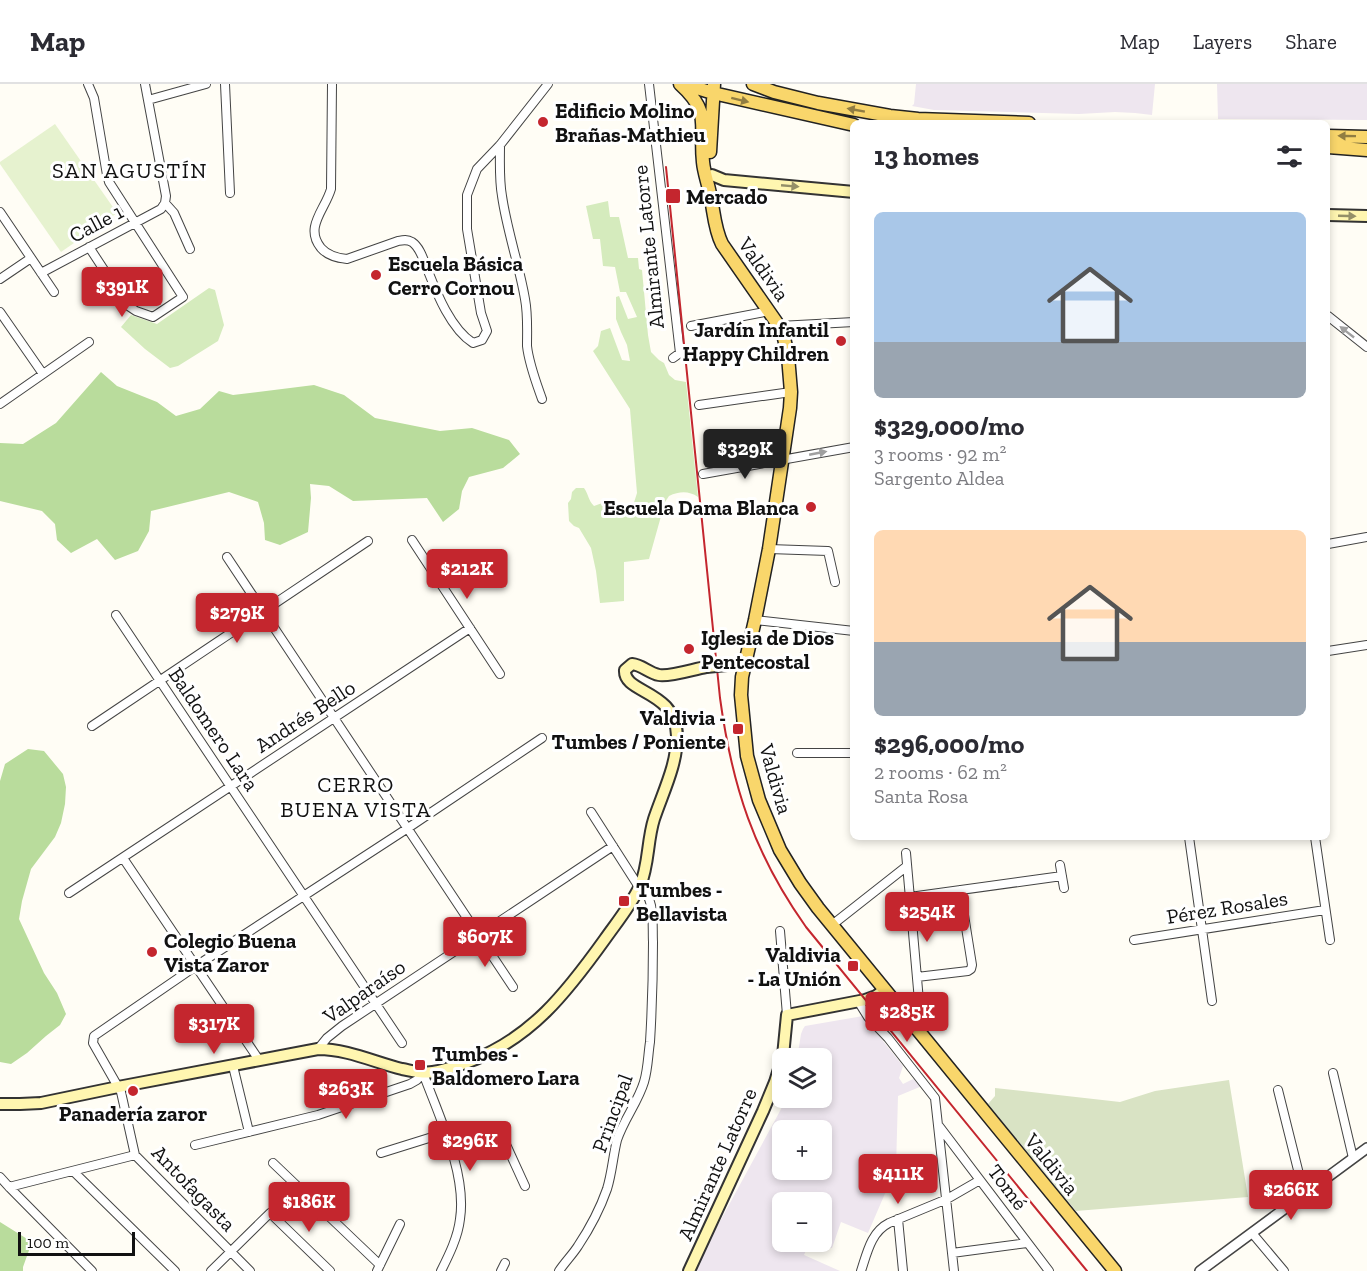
<!DOCTYPE html>
<meta charset="utf-8">
<style>
body{margin:0;font-family:"Zilla Slab",serif;background:#f2f2f3;color:#2b2b33;height:100vh;display:flex;flex-direction:column;font-size:22px;white-space:nowrap}
*{box-sizing:border-box;margin:0}
p{font-size:20px;color:#7c7c81}
.icon{flex:none;width:33px;height:33px;fill:none;stroke:currentColor;stroke-width:2;stroke-linecap:round;stroke-linejoin:round}
.map{position:relative;flex:1;overflow:hidden}
.details{position:absolute;left:850px;top:36px;width:480px;height:720px;display:flex;flex-direction:column;background:#fff;border-radius:9px;box-shadow:0 3px 9px #0003}
.details>*{flex:none}
.buttons{position:absolute;left:772px;top:964px;display:grid;gap:12px}
.buttons a{display:grid;place-items:center;width:60px;height:60px;border-radius:9px;background:#fff;box-shadow:0 3px 9px #0003;font-size:30px}
.scale{position:absolute;left:18px;bottom:15px;width:117px;box-sizing:border-box;padding-left:6px;border:3px solid #111;border-top:0;font-size:16px;line-height:21px;white-space:nowrap;color:#111;-webkit-text-stroke:4px #fff;paint-order:stroke}
.price{position:absolute;translate:-50% -51px;padding:0 14px;border-radius:6px;background:#c4262e;color:#fff;font-size:20px;line-height:39px;filter:drop-shadow(0 2px 3px #0008)}
.price::after{content:'';position:absolute;left:50%;top:36px;width:18px;height:14px;margin-left:-9px;background:inherit;clip-path:polygon(0 0,100% 0,50% 100%)}
.price.active{background:#222;color:#fff}
ul{padding:0;list-style:none}
li{display:grid;align-content:center;gap:12px;height:318px;padding:0 24px}
li span{display:grid;place-items:center;height:186px;border-radius:9px;color:#555}
li>.icon{margin-inline-start:auto}
span .icon{width:108px;height:108px;fill:#fffc;stroke-width:1}
li b{font-size:26px}
h2{display:flex;justify-content:space-between;align-items:center;height:72px;padding:0 24px;font-size:26px}
header{display:flex;align-items:center;gap:36px;box-sizing:border-box;height:84px;padding:0 30px;background:#fff;border-bottom:2px solid #e1e1e2}
header strong{font-size:28px}
nav{display:flex;gap:33px;margin-inline-start:auto;font-size:21px}
.map>svg:first-child{display:block}
.industrial{fill:#eee6ef;fill-rule:evenodd}
.green{fill:#d5ebbd}
.forest{fill:#b9dc9c}
.cemetery{fill:#d9e3c4}
.pitch{fill:#e6f2cf}
.lines{fill:none;stroke-linecap:round;stroke-linejoin:round}
.minor-casing{stroke:#444;stroke-width:10}
.tertiary-casing{stroke:#444;stroke-width:12}
.secondary-casing{stroke:#333;stroke-width:14}
.primary-casing{stroke:#222;stroke-width:15}
.minor{stroke:#fff;stroke-width:8}
.tertiary{stroke:#fff;stroke-width:9}
.secondary{stroke:#fff6b0;stroke-width:10}
.primary{stroke:#f9d66b;stroke-width:12}
.rail{stroke:#c4262e;stroke-width:2}
.secondary-bridge-casing{stroke:#333;stroke-width:14;stroke-linecap:butt}
.secondary-bridge{stroke:#fff6b0;stroke-width:10}
.oneway{fill:#917d42}
.oneway2{fill:#948f68}
.oneway3{fill:#a0a0a0}
.poi-dot{fill:#c4262e;stroke:#fff;stroke-width:2}
.labels{text-anchor:middle;dominant-baseline:central;stroke-width:6;stroke-linejoin:round;paint-order:stroke}
.poi-label{font-size:21px;font-weight:bold;fill:#111;stroke:#fff;text-anchor:start}
.street-label{font-size:21px;fill:#111;stroke:#fff}
.neighbourhood-label{font-size:22px;letter-spacing:1.5px;fill:#111;stroke:#fff}
</style>
<header>
<strong>Map</strong>
<nav><a>Map</a><a>Layers</a><a>Share</a></nav>
</header>
<div class="map">
<svg width="1367" height="1187" viewBox="0 0 1367 1187">
<rect width="100%" height="100%" fill="#fffdf5"/>
<!-- industrial -->
<path class="industrial" d="M916 0H1155L1152 31 1135 29 1115 28 1079 30 934 26 912 22 914 20Z
M1217 0H1367V36L1218 35Z
M863 932 903 982 899 994 903 1000 913 995 922 1002 898 1012 896 1084 868 1149 841 1138 832 1164 809 1159 804 1171 840 1187H693L780 1027 786 1014H822V975H797L801 950 803 945 805 942ZM783 1047H822V1086H783ZM783 1119H822V1158H783Z"/>
<!-- green -->
<path class="green" d="M608 117 610 133H619L628 174H638L639 185 642 186 648 251 651 268 659 276 664 279 669 291 675 296 686 298 698 413C689 407 680 407 669 412L665 418 649 475 624 478V517L600 519 596 487 591 464 579 444 574 442 569 437 568 419 571 415 572 408 576 404H584C589 411 588 416 594 422L605 418 614 426 631 428 637 409 630 325 593 267 598 262 601 247 610 244 622 276 630 277 627 261 621 248 616 235V213L619 212 628 235 637 233 626 208H620L615 183 603 182 600 155H593L586 122Z
M209 204 215 206 224 241 218 257 178 282 170 284 145 265 121 243 131 231 157 240Z"/>
<!-- forest -->
<path class="forest" d="M101 288 117 302 157 318 176 332 200 325 219 307 233 311 314 301 344 311 375 334 440 347 472 344 509 356 520 370 503 384 469 393 462 407 459 425 443 438 427 414 353 417 329 402 310 400 311 414 308 448 280 461 265 456 264 439 258 418 229 408 151 427 149 447 138 467 115 476 97 455 71 469 57 456 55 440 42 427 0 417V359L23 360 56 339Z
M28 665 44 667 63 690 66 703 65 720 61 739 55 753 31 785 22 817 19 835 44 889 57 909 66 930 60 941 46 952 27 969 11 980 0 978V697L5 680Z
M0 1138 32 1158 23 1183V1187H0Z"/>
<!-- cemetery -->
<path class="cemetery" d="M1229 996 1248 1113 1076 1127 988 1020 995 1012V1004L1120 1018 1155 1007Z"/>
<!-- pitch -->
<path class="pitch" d="M55 40 117 129 61 168 0 80V78Z"/>
<g class="lines">
<defs>
<path id="minor" d="M88 0 94 14 107 91 109 98 183 213 153 233 136 227 127 221 89 163
M145 0 166 112 165 119 174 129 190 165
M225 0 230 109
M332 0 331 105C325 126 304 143 321 164 328 172 337 174 347 175L398 157C403 156 407 155 412 158 421 164 424 178 428 187 437 210 451 245 473 259L482 256 487 247 481 229 467 145V111L477 85 500 61 548 0
M649 0 680 269 673 274
M148 16 206 0
M500 61C500 78 499 95 502 112 507 147 519 180 525 215 528 231 527 246 527 262 529 280 536 298 542 315
M0 128 54 208
M41 189 161 125 165 119
M0 195 31 174
M0 228 43 290
M1328 232 1367 263
M691 242 770 227
M779 242 854 238
M0 320 89 258
M699 321 791 308
M703 390 854 363
M412 456 500 590
M1328 460 1367 453
M769 465 828 467 835 498
M227 473 513 903
M116 531 402 959
M755 536 854 547
M1328 567 1367 561
M92 642 368 457
M797 669H854
M1189 753 1212 917
M1315 753 1330 856
M906 769 922 951
M123 774 259 976
M1060 781 1064 804
M69 809 470 544
M910 813 1062 792
M832 841 907 782
M780 847 787 931
M1134 856 1325 826
M917 893 968 887 971 885 972 881 960 806
M858 917 868 933 888 954 935 1014 954 1187
M318 965 327 954 342 942 613 762
M233 982 249 1048
M1333 989 1353 1074
M1278 1006 1304 1110
M939 1042 1049 1187
M449 1059 498 1043 525 1102
M195 1061 318 1031 410 1000 417 996 423 989C439 1032 467 1090 460 1135 458 1153 449 1171 441 1187
M381 1069 445 1049
M273 1079 380 1181
M73 1087 175 1187
M0 1093 9 1103 92 1187
M9 1103 135 1071
M898 1135 903 1187
M1252 1149 1284 1187
M952 1169 1027 1159
M211 1187 270 1129 330 1187
M250 1187 135 1071 121 1008 93 959 94 952 196 882 408 744 542 654
M377 1187 400 1140
M501 1187 505 1179
M559 1187C565 1178 573 1170 578 1162 590 1144 600 1125 607 1105 612 1089 613 1072 617 1056 624 1035 638 1018 644 998 648 985 648 971 650 958 652 925 653 891 653 858 652 841 656 812 639 803L591 728
M861 1187C867 1169 871 1148 889 1139L947 1115 980 1096"/>
<path id="tertiary" d="M1200 1187 1367 1064"/>
<path id="secondary" d="M712 91 724 96 854 108
M1328 131 1367 132
M0 1020H20L41 1019 118 1003 318 965C347 965 374 978 402 985 413 987 422 990 433 988 445 986 457 982 468 978 531 955 567 908 605 855 617 838 631 821 640 802 649 781 647 757 654 735 663 708 677 681 677 652 676 605 623 610 625 586L632 580C642 581 649 589 659 591 670 593 694 585 706 583
M689 1187 763 1027 775 998 783 972 787 931 865 916 876 912 884 906"/>
<path id="primary" d="M680 0C712 29 699 40 703 78 704 89 708 99 710 110 714 127 714 144 722 160L779 242 784 254 788 272 791 308 790 324 769 465 755 536 742 593 741 611 747 672 759 716 780 766 800 799 818 824 1115 1187
M684 0 713 9 854 41
M753 0 774 8 818 19 890 32 918 35 1029 39
M1328 52 1367 53
M1328 63 1367 66
M710 68 714 0"/>
</defs>
<!-- minor casing -->
<use href="#minor" class="minor-casing"/>
<!-- tertiary casing -->
<use href="#tertiary" class="tertiary-casing"/>
<!-- secondary casing -->
<use href="#secondary" class="secondary-casing"/>
<!-- primary casing -->
<use href="#primary" class="primary-casing"/>
<!-- minor -->
<use href="#minor" class="minor"/>
<!-- tertiary -->
<use href="#tertiary" class="tertiary"/>
<!-- secondary -->
<use href="#secondary" class="secondary"/>
<!-- primary -->
<use href="#primary" class="primary"/>
<!-- rail -->
<path class="rail" d="M666 83 720 614C732 702 754 770 806 843L1087 1187"/>
<defs>
<path id="secondary-bridge" d="M706 583 727 581"/>
</defs>
<!-- secondary-bridge casing -->
<use href="#secondary-bridge" class="secondary-bridge-casing"/>
<!-- secondary-bridge -->
<use href="#secondary-bridge" class="secondary-bridge"/>
</g>
<!-- one-way arrows -->
<defs><path id="oneway-solid" d="M-6-.8H1V-3.2L6.5 0L1 3.2V.8H-6Z" transform="scale(1.5)"/></defs>
<g class="oneway">
<use href="#oneway-solid" transform="translate(740 16) rotate(14)"/>
<use href="#oneway-solid" transform="translate(856 26) rotate(-170)"/>
<use href="#oneway-solid" transform="translate(1347 52) rotate(-179)"/>
</g>
<g class="oneway2">
<use href="#oneway-solid" transform="translate(790 102) rotate(5)"/>
<use href="#oneway-solid" transform="translate(1347 132) rotate(2)"/>
</g>
<g class="oneway3">
<use href="#oneway-solid" transform="translate(1347 248) rotate(-142)"/>
<use href="#oneway-solid" transform="translate(818 369) rotate(-11)"/>
</g>
<!-- markers -->
<g class="poi-dot">
<circle cx="543" cy="38" r="6"/>
<rect x="665" y="104" width="16" height="16" rx="3"/>
<circle cx="376" cy="191" r="6"/>
<circle cx="841" cy="257" r="6"/>
<circle cx="811" cy="423" r="6"/>
<circle cx="689" cy="565" r="6"/>
<rect x="732" y="639" width="12" height="12" rx="3"/>
<rect x="618" y="811" width="12" height="12" rx="3"/>
<circle cx="152" cy="868" r="6"/>
<rect x="847" y="876" width="12" height="12" rx="3"/>
<rect x="414" y="975" width="12" height="12" rx="3"/>
<circle cx="133" cy="1007" r="6"/>
</g>
<g class="labels">
<!-- poi labels -->
<g class="poi-label">
<text x="555" y="26">Edificio Molino<tspan x="555" dy="24">Brañas-Mathieu</tspan></text>
<text x="686" y="112">Mercado</text>
<text x="388" y="179">Escuela Básica<tspan x="388" dy="24">Cerro Cornou</tspan></text>
<text x="829" y="245" text-anchor="end">Jardín Infantil<tspan x="829" dy="24">Happy Children</tspan></text>
<text x="799" y="423" text-anchor="end">Escuela Dama Blanca</text>
<text x="701" y="553">Iglesia de Dios<tspan x="701" dy="24">Pentecostal</tspan></text>
<text x="726" y="633" text-anchor="end">Valdivia -<tspan x="726" dy="24">Tumbes / Poniente</tspan></text>
<text x="636" y="805">Tumbes -<tspan x="636" dy="24">Bellavista</tspan></text>
<text x="164" y="856">Colegio Buena<tspan x="164" dy="24">Vista Zaror</tspan></text>
<text x="841" y="870" text-anchor="end">Valdivia<tspan x="841" dy="24">- La Unión</tspan></text>
<text x="432" y="969">Tumbes -<tspan x="432" dy="24">Baldomero Lara</tspan></text>
<text x="133" y="1029" text-anchor="middle">Panadería zaror</text>
</g>
<!-- street labels -->
<g class="street-label">
<text transform="translate(96 139) rotate(-28)">Calle 1</text>
<text transform="translate(648 163) rotate(-96)">Almirante Latorre</text>
<text transform="translate(764 185) rotate(55)">Valdivia</text>
<text transform="translate(305 632) rotate(-33)">Andrés Bello</text>
<text transform="translate(214 645) rotate(56)">Baldomero Lara</text>
<text transform="translate(776 695) rotate(74)">Valdivia</text>
<text transform="translate(1227 823) rotate(-9)">Pérez Rosales</text>
<text transform="translate(364 907) rotate(-35)">Valparaíso</text>
<text transform="translate(612 1029) rotate(-70)">Principal</text>
<text transform="translate(717 1080) rotate(-66)">Almirante Latorre</text>
<text transform="translate(1052 1080) rotate(51)">Valdivia</text>
<text transform="translate(1008 1103) rotate(53)">Tomé</text>
<text transform="translate(194 1104) rotate(46)">Antofagasta</text>
</g>
<!-- neighbourhood labels -->
<g class="neighbourhood-label">
<text x="130" y="86">SAN AGUSTÍN</text>
<text x="356" y="700">CERRO<tspan x="356" dy="25">BUENA VISTA</tspan></text>
</g>
</g>
</svg>
<div class="buttons">
<a><svg class="icon" aria-label="layers" viewBox="0 0 24 24"><path d="M12 4l9 5-9 5-9-5zM3 14l9 5 9-5"/></svg></a>
<a>+</a>
<a>−</a>
</div>
<div class="scale">100 m</div>
<b class="price" style="left:122px;top:234px">$391K</b>
<b class="price active" style="left:745px;top:396px">$329K</b>
<b class="price" style="left:467px;top:516px">$212K</b>
<b class="price" style="left:237px;top:560px">$279K</b>
<b class="price" style="left:927px;top:859px">$254K</b>
<b class="price" style="left:485px;top:884px">$607K</b>
<b class="price" style="left:907px;top:959px">$285K</b>
<b class="price" style="left:214px;top:971px">$317K</b>
<b class="price" style="left:346px;top:1036px">$263K</b>
<b class="price" style="left:470px;top:1088px">$296K</b>
<b class="price" style="left:898px;top:1121px">$411K</b>
<b class="price" style="left:1291px;top:1137px">$266K</b>
<b class="price" style="left:309px;top:1149px">$186K</b>
<section class="details">
<h2>13 homes<svg class="icon" aria-label="filters" viewBox="0 0 24 24"><path d="M4 7h16M4 17h16"/><circle cx="9" cy="7" r="2"/><circle cx="15" cy="17" r="2"/></svg></h2>
<ul>
<li><span style="background:linear-gradient(#a9c7e8 70%,#9aa5b1 0)"><svg class="icon" aria-label="home" viewBox="0 0 24 24"><path d="M3 11l9-7 9 7M6 9v11h12V9"/></svg></span><div><b>$329,000/mo</b><p>3 rooms · 92 m²</p><p>Sargento Aldea</p></div></li>
<li><span style="background:linear-gradient(#ffd9b3 60%,#9aa5b1 0)"><svg class="icon" aria-label="home" viewBox="0 0 24 24"><path d="M3 11l9-7 9 7M6 9v11h12V9"/></svg></span><div><b>$296,000/mo</b><p>2 rooms · 62 m²</p><p>Santa Rosa</p></div></li>
</ul>
</section>
</div>
